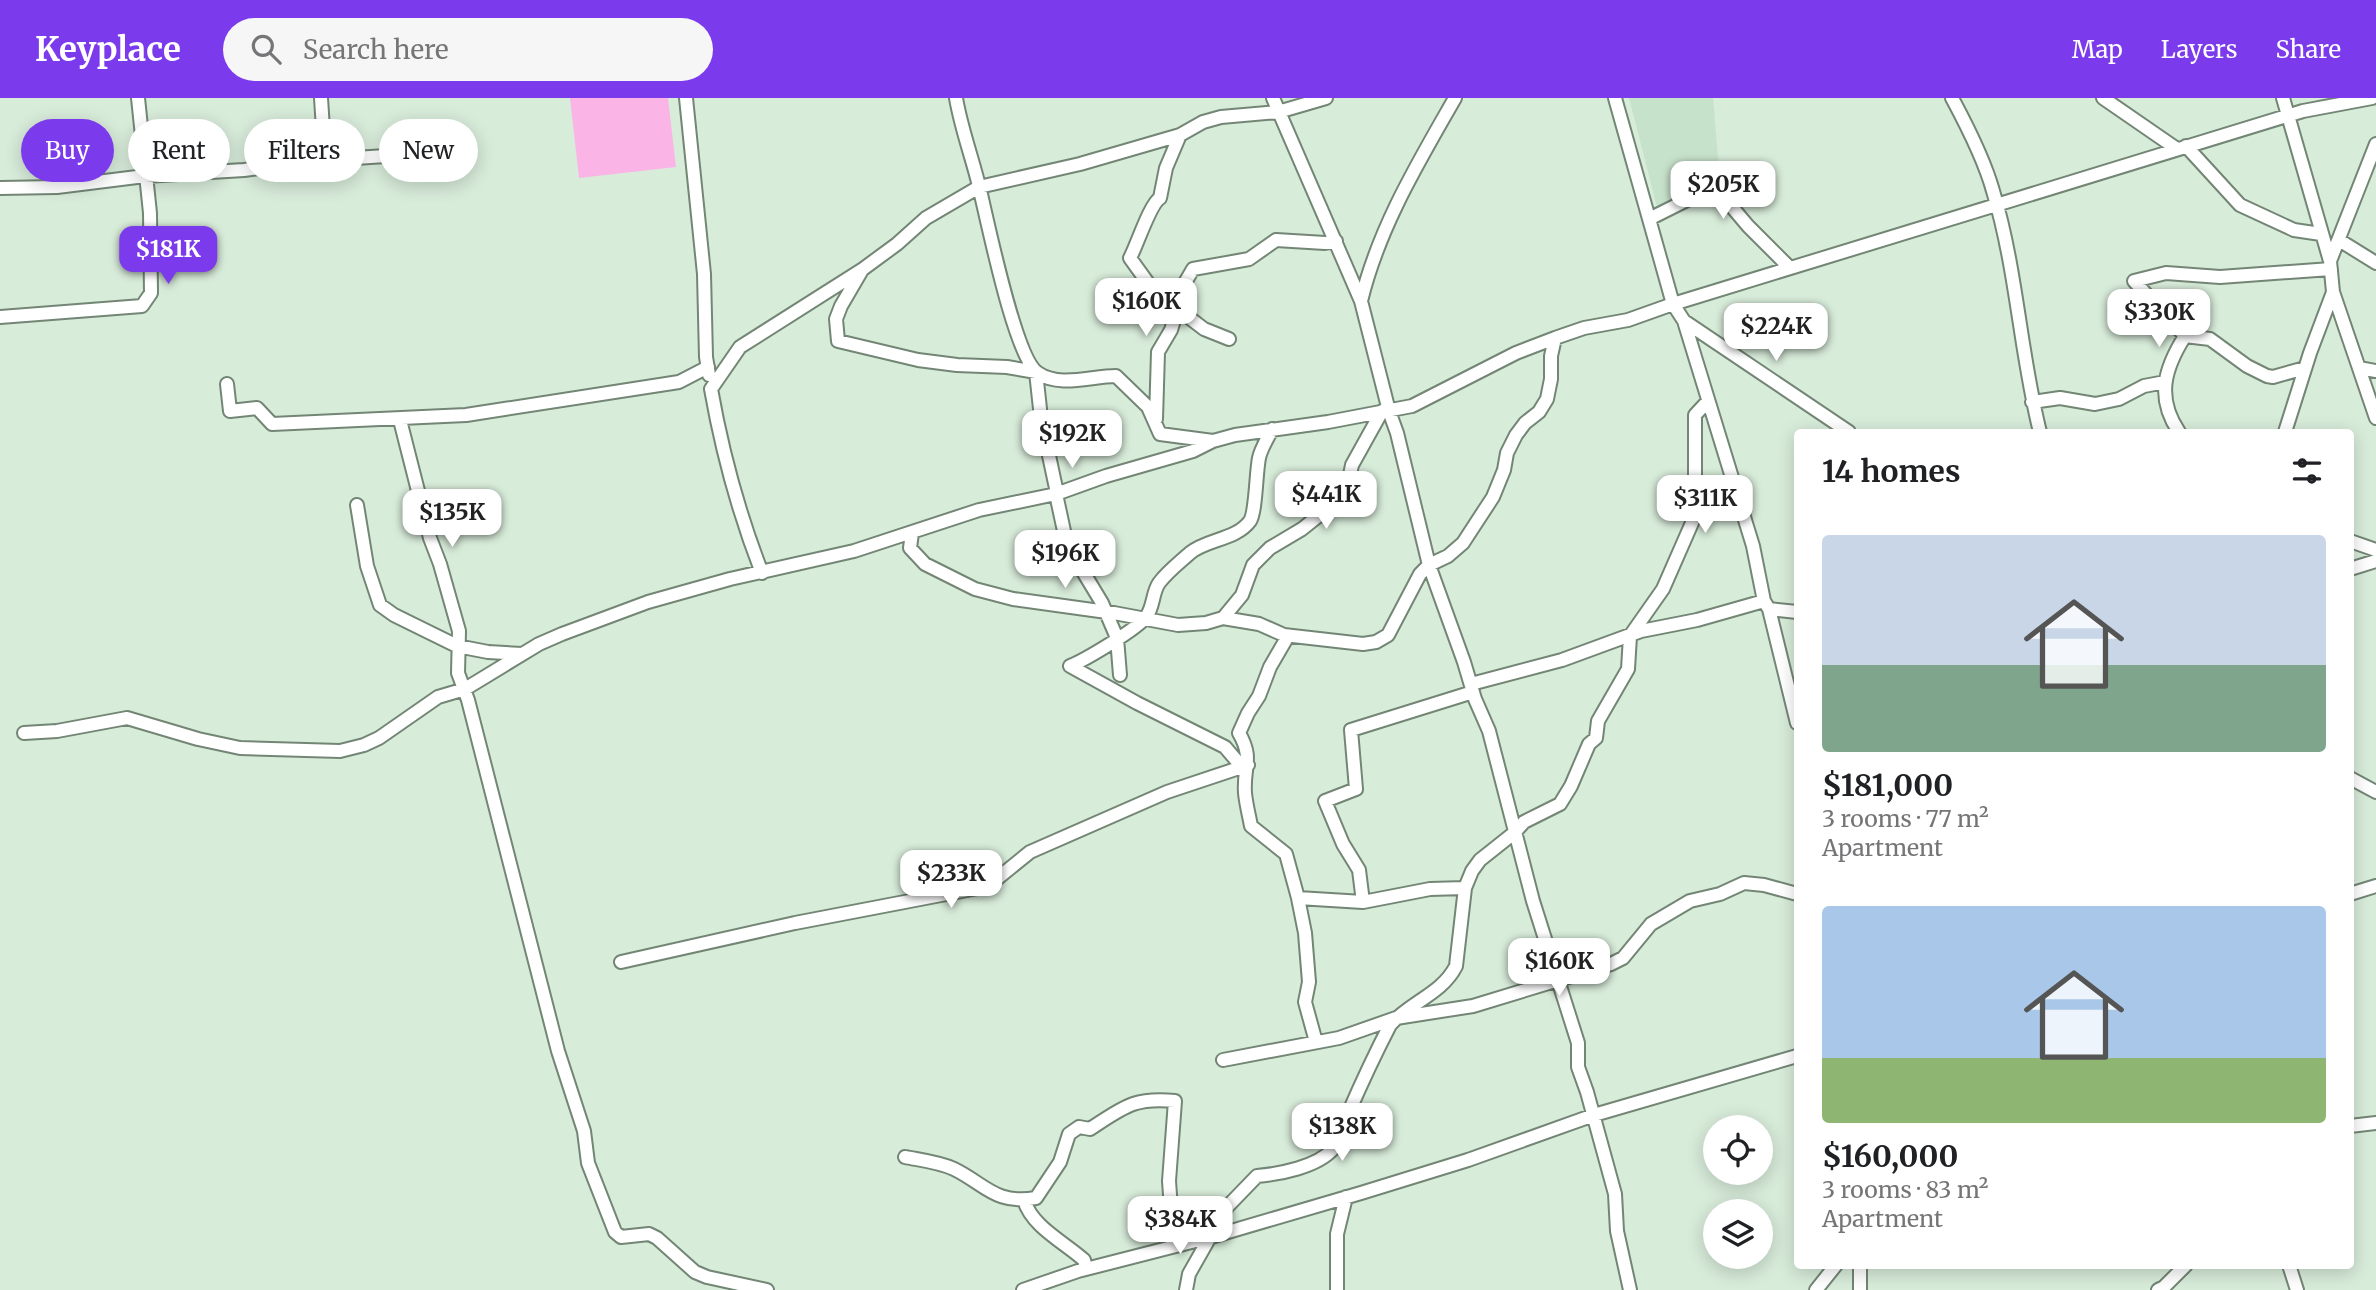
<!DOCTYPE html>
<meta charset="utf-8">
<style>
body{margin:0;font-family:Merriweather,serif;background:#f6f6f6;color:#202124;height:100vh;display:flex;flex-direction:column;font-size:26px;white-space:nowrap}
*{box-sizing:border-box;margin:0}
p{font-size:23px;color:#757577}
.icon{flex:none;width:38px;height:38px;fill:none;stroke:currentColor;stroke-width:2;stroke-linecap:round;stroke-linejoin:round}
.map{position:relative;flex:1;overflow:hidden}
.panel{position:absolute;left:1794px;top:331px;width:560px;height:840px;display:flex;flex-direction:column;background:#fff;border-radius:7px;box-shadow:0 4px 18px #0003}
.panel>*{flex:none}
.banner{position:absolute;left:21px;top:21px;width:665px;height:63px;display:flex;gap:14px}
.controls{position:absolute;left:1703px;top:1017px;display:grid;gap:14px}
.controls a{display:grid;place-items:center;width:70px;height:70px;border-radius:50%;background:#fff;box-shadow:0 4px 18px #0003;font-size:35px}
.price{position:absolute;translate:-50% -60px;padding:0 16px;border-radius:14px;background:#fff;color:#222;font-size:23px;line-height:46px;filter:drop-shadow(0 2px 4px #0008)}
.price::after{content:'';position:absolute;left:50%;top:42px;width:21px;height:16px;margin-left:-10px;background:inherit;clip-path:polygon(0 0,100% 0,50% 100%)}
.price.active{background:#7c3aed;color:#fff}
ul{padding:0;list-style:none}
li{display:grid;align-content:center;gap:14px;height:371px;padding:0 28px}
li span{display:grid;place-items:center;height:217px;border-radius:7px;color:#555}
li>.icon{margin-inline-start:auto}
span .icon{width:126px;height:126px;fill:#fffc;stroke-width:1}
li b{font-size:30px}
h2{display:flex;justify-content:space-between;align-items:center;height:84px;padding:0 28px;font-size:30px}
.chip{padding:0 24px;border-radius:32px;background:#fff;box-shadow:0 4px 18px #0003;font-size:24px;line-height:63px}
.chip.active{background:#7c3aed;color:#fff}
header{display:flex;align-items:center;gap:42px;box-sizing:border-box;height:98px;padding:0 35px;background:#7c3aed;color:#fff}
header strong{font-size:33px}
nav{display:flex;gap:38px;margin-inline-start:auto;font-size:24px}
.search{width:490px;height:63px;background:#f6f6f6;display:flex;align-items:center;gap:18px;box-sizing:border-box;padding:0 24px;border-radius:38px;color:#757577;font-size:26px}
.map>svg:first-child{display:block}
.built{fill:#c7e2ca}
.green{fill:#fbb4e6}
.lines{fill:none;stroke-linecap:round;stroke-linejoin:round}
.minor-casing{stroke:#738675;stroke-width:16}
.minor{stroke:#fff;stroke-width:12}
</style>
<header>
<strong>Keyplace</strong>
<div class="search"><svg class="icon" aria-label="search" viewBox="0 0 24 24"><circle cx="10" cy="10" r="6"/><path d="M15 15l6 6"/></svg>Search here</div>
<nav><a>Map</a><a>Layers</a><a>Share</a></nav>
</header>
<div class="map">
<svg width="2376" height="1192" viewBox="0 0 2376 1192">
<rect width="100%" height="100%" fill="#d8ecda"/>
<!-- built -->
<path class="built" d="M1629 0H1713L1720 84 1658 113Z"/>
<!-- green -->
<path class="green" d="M570 0H668L676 69 579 80Z"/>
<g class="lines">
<defs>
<path id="minor" d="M686 0 704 176 706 259 709 277
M956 0C961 30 972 59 979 88 987 120 1015 261 1038 275 1060 290 1091 278 1116 278L1148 309 1160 336 1213 343
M1273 0 1361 203 1389 313 1397 335 1429 467 1464 564 1475 601 1489 633 1533 803 1578 945V969L1587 994 1615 1096 1617 1133 1630 1192
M1615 0 1673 206 1684 223 1753 448 1764 503 1769 511 1797 625
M1952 0C1966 26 1985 64 1993 93 2017 172 2020 255 2040 334
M2103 0 2177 51
M2283 0 2330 163 2333 194 2376 320
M1180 37 1166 70 1160 100C1150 106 1137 147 1130 160L1153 192 1204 231 1229 241
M2186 48 2240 107 2294 132 2321 136
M325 62 431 55
M0 90 57 89 145 78 244 72 325 62 321 0
M1649 121 1711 90H1716L1748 128 1790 170
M2339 142 2376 165
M2330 163 2376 46
M862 172 841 208 836 221 838 243 918 262 957 267 1007 269 1036 274 1041 320 1057 395
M1361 203C1379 129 1418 65 1455 0
M0 219 142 208 151 195 150 115 138 0
M1684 223 1849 334
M2305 270 2273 279 2267 278 2247 268 2210 241 2185 238 2134 183 2166 175 2220 179 2331 171
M2359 270 2376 273
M227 286 230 313 257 310 272 326 466 317 679 284 708 269
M2032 304 2060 300 2095 306 2119 301 2144 288 2165 284
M1156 321 1158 254 1171 232 1186 183 1193 171 1249 161 1276 142 1325 145 1336 143
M400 322 430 440 440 466 459 533 458 575 468 602 558 953 584 1033 588 1065 615 1134 621 1139 649 1136 657 1140 695 1174 707 1179 767 1192
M2179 334C2156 300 2164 271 2185 238
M2285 334 2310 255 2333 194
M1056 396 1067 447 1102 505 1117 540 1120 577
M357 407 367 468 380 507 394 517 457 548 488 554 522 556
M912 435 910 450 925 466 975 491 1013 501 1114 515 1178 527 1206 525 1223 520 1242 497 1253 467 1270 450 1302 431 1346 396 1352 367 1382 313
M2350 443 2376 452
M2350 471 2376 463
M762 475C739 416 722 353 711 291L740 249 863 171 897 146 926 120 979 89 1080 66 1180 37 1203 24 1221 19 1278 14 1326 0
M1769 511 1797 514
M1223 520 1259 526 1284 537 1363 546 1376 544 1388 537 1420 476 1429 467 1448 458 1463 445 1493 399 1504 372 1507 355 1516 337 1525 325 1539 314 1547 301 1551 281V258L1555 240
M1288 538 1270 569 1259 598 1248 615 1239 635C1254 661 1243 669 1245 695 1246 706 1249 717 1251 728L1286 756 1298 800 1305 835 1309 884 1305 904 1316 944
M1471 586 1562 562 1641 533 1697 522 1764 503
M24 635 57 633 127 620 198 641 240 650 340 653 364 647 379 640 438 599 465 591 539 546 562 536 648 504 730 481 854 453 979 412 1056 396 1106 378 1193 353 1213 343 1235 337 1328 324 1412 308 1516 255 1555 240 1584 230 1628 222 1673 206 2303 13 2372 0
M1242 669 1225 649 1137 605 1070 568C1085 562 1137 531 1146 519 1154 509 1152 495 1159 485 1167 474 1180 464 1190 455 1207 441 1236 442 1250 423 1256 414 1256 374 1259 360 1261 350 1268 340 1272 331
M2350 680 2376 694
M2350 796 2376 788
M1298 800 1363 804 1430 791 1465 790
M1363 804 1359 772 1343 746 1325 703 1356 691 1351 632 1473 594
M621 864 795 825 988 788 1030 754 1167 694 1248 667
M1223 962 1339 940 1396 920 1473 908 1611 866 1623 860 1651 826 1690 803 1720 796 1744 785 1764 787 1797 796
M2350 1028 2376 1025
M905 1059C920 1062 939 1064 954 1071 985 1086 995 1107 1036 1100L1060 1064 1069 1036 1079 1029 1090 1031C1124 1009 1134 999 1175 1003L1169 1083 1171 1111 1186 1145
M1024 1102C1032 1129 1064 1144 1084 1162L1086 1171
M1860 1167V1192
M2289 1167 2297 1192
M1023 1192 1078 1173 1211 1139 1361 1095 1468 1062 1594 1017 1797 958
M1186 1192 1189 1176 1227 1109 1257 1078C1280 1076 1317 1069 1333 1051 1342 1041 1343 1028 1348 1016 1361 986 1375 956 1390 927 1410 904 1442 896 1456 868L1465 790 1472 773 1480 762 1514 735 1524 724 1560 706 1571 688 1589 646 1596 640 1598 623 1628 571 1630 538 1663 491 1695 418V317L1708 303
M1337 1192V1136L1346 1099
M1816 1192 1836 1167
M2158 1192 2164 1189 2186 1167"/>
</defs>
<!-- minor casing -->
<use href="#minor" class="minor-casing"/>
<!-- minor -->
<use href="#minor" class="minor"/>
</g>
</svg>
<div class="controls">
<a><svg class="icon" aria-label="locate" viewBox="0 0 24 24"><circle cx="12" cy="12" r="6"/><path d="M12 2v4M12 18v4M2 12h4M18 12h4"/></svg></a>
<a><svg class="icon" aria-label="layers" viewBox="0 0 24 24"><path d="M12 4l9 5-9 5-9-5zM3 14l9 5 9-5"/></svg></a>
</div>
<b class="price" style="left:1723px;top:123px">$205K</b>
<b class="price active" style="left:168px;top:188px">$181K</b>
<b class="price" style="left:1146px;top:240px">$160K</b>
<b class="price" style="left:2159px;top:251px">$330K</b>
<b class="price" style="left:1776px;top:265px">$224K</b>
<b class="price" style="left:1072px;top:372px">$192K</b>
<b class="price" style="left:1326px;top:433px">$441K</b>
<b class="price" style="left:1705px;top:437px">$311K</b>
<b class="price" style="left:452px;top:451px">$135K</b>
<b class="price" style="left:1065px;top:492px">$196K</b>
<b class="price" style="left:951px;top:812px">$233K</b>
<b class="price" style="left:1559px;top:900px">$160K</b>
<b class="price" style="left:1342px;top:1065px">$138K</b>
<b class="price" style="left:1180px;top:1158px">$384K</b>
<div class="banner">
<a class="chip active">Buy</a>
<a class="chip">Rent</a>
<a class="chip">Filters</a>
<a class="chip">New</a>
</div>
<section class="panel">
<h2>14 homes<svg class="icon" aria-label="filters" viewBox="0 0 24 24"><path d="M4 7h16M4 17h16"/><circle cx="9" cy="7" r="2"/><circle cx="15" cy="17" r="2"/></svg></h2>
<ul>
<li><span style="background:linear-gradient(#c9d6e8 60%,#7fa58c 0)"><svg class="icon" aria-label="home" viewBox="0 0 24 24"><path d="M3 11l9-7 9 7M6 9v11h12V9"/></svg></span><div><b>$181,000</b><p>3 rooms · 77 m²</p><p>Apartment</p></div></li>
<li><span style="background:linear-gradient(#a9c7e8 70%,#8fb573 0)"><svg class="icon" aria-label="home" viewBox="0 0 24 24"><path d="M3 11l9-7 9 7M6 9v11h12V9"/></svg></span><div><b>$160,000</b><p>3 rooms · 83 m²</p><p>Apartment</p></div></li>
</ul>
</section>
</div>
